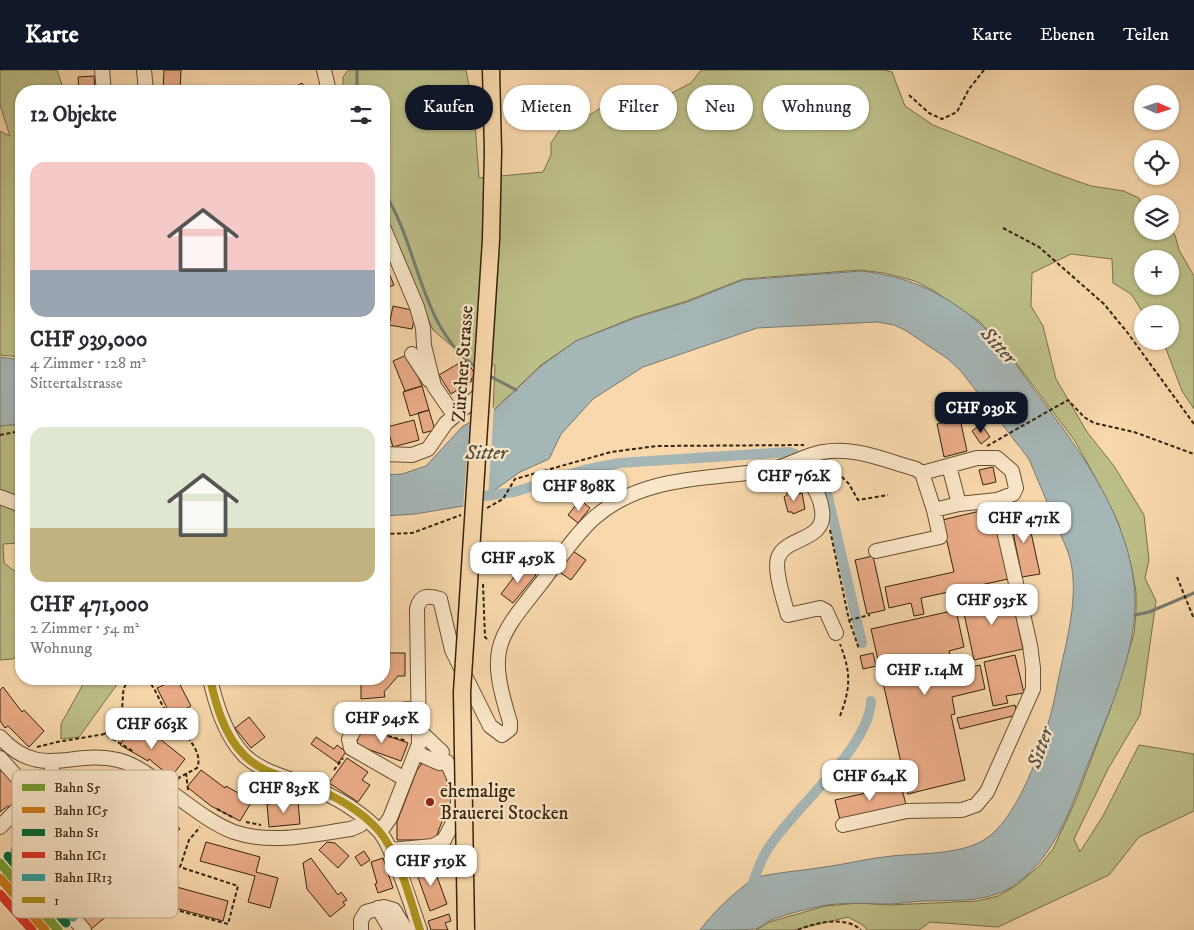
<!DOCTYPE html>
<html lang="de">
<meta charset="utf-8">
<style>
body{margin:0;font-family:"IM FELL DW Pica",serif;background:#f2f2f3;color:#2b2b33;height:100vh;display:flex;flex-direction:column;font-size:19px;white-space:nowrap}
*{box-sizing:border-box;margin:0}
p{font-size:16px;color:#7c7c81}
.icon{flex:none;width:28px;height:28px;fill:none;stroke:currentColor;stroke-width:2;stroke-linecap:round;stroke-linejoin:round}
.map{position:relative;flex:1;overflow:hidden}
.side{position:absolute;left:15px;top:15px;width:375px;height:600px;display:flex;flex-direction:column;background:#fff;border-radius:20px;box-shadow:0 1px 4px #0004}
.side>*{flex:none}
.top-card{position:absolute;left:405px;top:15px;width:475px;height:45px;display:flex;gap:10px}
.needle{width:32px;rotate:93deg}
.buttons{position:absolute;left:1134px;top:15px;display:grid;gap:10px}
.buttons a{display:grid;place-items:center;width:45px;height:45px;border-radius:50%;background:#fff;box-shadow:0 1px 4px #0004;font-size:25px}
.price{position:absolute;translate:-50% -42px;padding:0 11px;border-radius:10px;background:#fff;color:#222;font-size:16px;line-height:32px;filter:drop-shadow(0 1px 2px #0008)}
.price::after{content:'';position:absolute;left:50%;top:30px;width:15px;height:11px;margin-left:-8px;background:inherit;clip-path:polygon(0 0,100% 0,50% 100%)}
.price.selected{background:#111827;color:#fff}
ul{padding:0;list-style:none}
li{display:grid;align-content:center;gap:10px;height:265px;padding:0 15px}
li span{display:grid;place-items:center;height:155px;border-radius:15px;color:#555}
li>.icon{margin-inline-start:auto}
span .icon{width:90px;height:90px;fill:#fffc;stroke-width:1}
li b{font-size:21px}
h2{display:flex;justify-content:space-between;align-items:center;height:60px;padding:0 15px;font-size:21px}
.chip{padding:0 18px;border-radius:22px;background:#fff;box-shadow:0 1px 4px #0004;font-size:18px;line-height:45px}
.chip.selected{background:#111827;color:#fff}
header{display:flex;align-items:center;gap:30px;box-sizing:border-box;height:70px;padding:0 25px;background:#111827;color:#fff}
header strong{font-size:24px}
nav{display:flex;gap:28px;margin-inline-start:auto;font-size:18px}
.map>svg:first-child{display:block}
.green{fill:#bdbf89;stroke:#79714a;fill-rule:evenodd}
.water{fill:#a5b6b6;stroke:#787b72}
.pier{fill:#f8d8ac}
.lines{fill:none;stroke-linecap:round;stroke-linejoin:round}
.stream{stroke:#787b72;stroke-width:3}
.canal{stroke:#a5b6b6;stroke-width:10}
.building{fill:#ebac87;stroke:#35230b}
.minor-casing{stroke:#665033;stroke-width:16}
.major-casing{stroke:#35230b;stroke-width:19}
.path{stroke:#35230b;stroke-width:2;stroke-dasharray:4 2.5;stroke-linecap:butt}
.minor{stroke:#fae6c9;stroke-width:14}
.major{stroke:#f8d8ac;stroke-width:16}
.major-bridge-casing{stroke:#35230b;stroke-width:19;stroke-linecap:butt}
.major-bridge{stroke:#f8d8ac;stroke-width:16}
.bus-1-casing{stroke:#fae6c9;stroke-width:11}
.bus-1{stroke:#ae931e;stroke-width:8}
.rail-1-casing{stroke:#fae6c9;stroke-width:12}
.rail-2-casing{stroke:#fae6c9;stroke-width:12}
.rail-3-casing{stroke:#fae6c9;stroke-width:12}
.rail-4-casing{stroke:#fae6c9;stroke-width:12}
.rail-5-casing{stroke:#fae6c9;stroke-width:12}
.rail-1{stroke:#779d32;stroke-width:9}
.rail-2{stroke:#cc7c1c;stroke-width:9}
.rail-3{stroke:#006536;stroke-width:9}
.rail-4{stroke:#dd3327;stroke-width:9}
.rail-5{stroke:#2da0a2;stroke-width:9}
.poi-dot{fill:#8f2418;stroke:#fae6c9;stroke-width:2}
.labels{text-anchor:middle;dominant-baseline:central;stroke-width:4.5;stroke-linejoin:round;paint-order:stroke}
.street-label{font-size:19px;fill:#35230b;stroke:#fae6c9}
.poi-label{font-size:19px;fill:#35230b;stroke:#fae6c9;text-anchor:start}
.water-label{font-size:20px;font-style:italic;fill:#574f3e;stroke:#fae6c9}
.key{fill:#fae6c9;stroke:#bfac90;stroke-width:1}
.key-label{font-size:14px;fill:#35230b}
</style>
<header>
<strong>Karte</strong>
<nav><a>Karte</a><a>Ebenen</a><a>Teilen</a></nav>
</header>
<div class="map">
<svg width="1194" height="860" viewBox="0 0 1194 860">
<rect width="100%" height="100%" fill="#f8d8ac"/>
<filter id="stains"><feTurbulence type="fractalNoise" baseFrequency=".004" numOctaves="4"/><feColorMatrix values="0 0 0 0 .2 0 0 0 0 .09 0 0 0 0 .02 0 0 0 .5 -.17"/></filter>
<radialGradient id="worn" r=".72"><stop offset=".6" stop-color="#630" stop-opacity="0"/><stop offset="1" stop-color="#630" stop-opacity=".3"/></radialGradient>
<!-- green -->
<path class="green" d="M0 0H57L64 21H21V287L0 285V61L10 66 0 35Z
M348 0H466L474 40 479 108 543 102 551 85V73L567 49 588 46 602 37 652 33 691 13 701 0H884L892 2 905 36 933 55 1054 103 1091 116 1124 121 1139 128 1142 135V161H1169L1175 165 1179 180 1194 206V339L1182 321 1163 271H1170V244H1144L1131 224 1113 213 1112 189 1071 184 1032 203 1031 236 1043 256 1056 309 1087 362 1114 396 1144 445 1149 490 1145 508 1156 531 1140 645 1108 699 1074 769 1080 782 1103 746 1139 675 1194 684V741L1139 767 1109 805 998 857 930 852 919 860H867L863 855 848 847 794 860H756L770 852 825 836 859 833 889 835 977 831 998 826 1017 815 1039 796 1053 779 1075 732 1111 637 1134 564 1136 543V522L1131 494 1118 452 1095 407 1075 371 1010 285 980 252 934 221 915 211 884 203 860 200 743 209 687 231 635 247 576 271 541 295 493 341 495 295 473 294 433 260 384 144V21H343V7ZM1142 189H1170V216H1142Z
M21 354V473L3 474 4 493 21 506V582L13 589 0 590V356Z
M86 609H121L79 667 61 669V654Z"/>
<!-- water -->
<path class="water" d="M861 201C907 206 943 222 979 253 1001 272 1018 297 1035 321 1079 379 1131 448 1135 525 1137 583 1109 641 1088 694 1071 738 1056 785 1016 814 989 833 958 830 926 831 914 831 901 834 888 834 867 834 848 832 828 835 809 838 787 844 769 851 765 853 760 858 755 859 742 860 715 860 700 860 716 839 733 824 754 808 777 802 801 801 825 797 847 794 869 788 892 786 921 783 958 785 984 770 1021 748 1050 658 1057 616 1065 574 1082 524 1068 482L1029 389 960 300 948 289 905 260 894 255 877 252 757 258 643 297 593 329 561 364 549 389 520 402 475 434 415 444 384 446V405L402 404 426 396 463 356 493 341 541 296 576 271 635 248 687 232 743 210Z
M0 287 21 290V354L0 356Z"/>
<!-- pier -->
<path class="pier" d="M494 337 488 427 476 436 463 438 470 349Z"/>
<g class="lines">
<!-- stream -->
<path class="stream" d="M357 21V0
M384 122C420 178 419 257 477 298
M488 305 516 320
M1135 545 1149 542 1194 523"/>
<!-- canal -->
<path class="canal" d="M485 426 514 422 584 400 619 393 789 382 795 384 813 398 827 423 862 573
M751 819C755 806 760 792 767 780 793 738 869 679 871 631"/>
</g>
<!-- building -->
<path class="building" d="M164 0H181L180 21H163Z
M94 6 95 21H79L78 7Z
M302 13 307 21H287Z
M384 192 394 215 384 219Z
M393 236 416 241 412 259 389 255Z
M409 284 422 316 405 321 393 291Z
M467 291 476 306 471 309 472 311 451 324 439 305 461 292Z
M422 316 429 340 410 346 403 322Z
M429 340 435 360 423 363 418 343Z
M960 349 967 381 944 387 937 354Z
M414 350 419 370 393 377 387 357Z
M981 354 990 367 981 374 972 361Z
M993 397 996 412 983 415 979 400Z
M798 419 799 424 802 423 805 439 793 444 792 442H788L784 427 787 425V421Z
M580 430 590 438 578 453 568 445Z
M1018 435 1023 455 1029 453 1040 504 1022 507 1008 437Z
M993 438 1008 509 921 528 924 544 914 546 911 533 889 538 885 517 954 502 942 450Z
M573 481 586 490 571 510 558 501Z
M873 486 885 540 867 544 855 490Z
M523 495 536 505 513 533 501 524Z
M1011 523 1023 579 974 590 962 534Z
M956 540 964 577 949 581 954 601 980 595 985 619 952 627 955 644 951 645 965 710 908 724 871 559Z
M388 583H405V606H398L384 622 385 627 361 629V613L364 609H384V588Z
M873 583 876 596 863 599 860 586Z
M1015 585 1024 623 1006 626 1008 633 993 636 984 592Z
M177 609 191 636 171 646 157 618Z
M3 617 22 642 24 640 44 661 29 677 8 656 5 658 0 651V620Z
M403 632H413L414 656 404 657Z
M1015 635 1017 645 960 659 957 648Z
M249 647 265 667 251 678 235 658Z
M132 654 158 670 160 669 185 689 171 707 149 689 148 691 120 675Z
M362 657 408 673 401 691 356 675Z
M316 667 334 679 337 675 346 682 338 693 311 674Z
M347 688 368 702 362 710 370 715 358 732 329 713Z
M424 691 446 699 447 722 457 726 453 740 449 738 446 747 444 746 435 770H397V752L417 700Z
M0 695 27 725 12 740 8 736 0 742Z
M201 700 225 718 226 716 252 731 240 751 211 736 187 717Z
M901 715 906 735 840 750 835 730Z
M298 731 300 754 269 757 267 734Z
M162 739 180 759 164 773 147 753Z
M206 772 260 787 256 802 278 808 270 838 248 832 255 806 200 791Z
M327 772 335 773 349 786 338 798 319 780Z
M364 781 370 790 361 796 355 787Z
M311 788 338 825 341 822 347 830 343 832 345 835 330 847 307 819 303 793Z
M383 788 393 818 378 823 375 814 377 813 371 792Z
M432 793 447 834 430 841 415 799Z
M68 800 108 845 90 860 50 816Z
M162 813 228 831 223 851 157 833Z
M449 844 451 851 445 853 448 860H431L428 851Z"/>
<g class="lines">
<defs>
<path id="minor" d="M102 0 104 21
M144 0 146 21
M324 0 329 21
M384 159 417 237 423 258 424 276 434 316 454 345
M412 284 429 310
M384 384 412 385 428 379 446 353 477 327 483 317
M790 394C806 407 819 418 822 440 827 472 785 466 778 488 774 501 784 531 788 545L820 538 826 541 836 563
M922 403 934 440
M0 427 21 435
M876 481 940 467 934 440 959 434
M210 609C216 635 225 665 244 685 261 702 287 707 309 716 334 726 360 741 379 761 393 776 412 838 420 860
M387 651 359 652 349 669 351 678 405 709
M419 664 424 665 442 682
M0 667C40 711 72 679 118 690 139 695 159 713 176 726 194 739 213 754 234 762 272 775 313 764 351 759L360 755 364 749
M0 688 32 724
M52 693V704L58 711 108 743 110 747
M13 745 45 780
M843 755 907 741 962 740 976 735 987 722 1033 619V598L1030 575 997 430 959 434 949 396
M0 757 52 704
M380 762 390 748 419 674 417 539C420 525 428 525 440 529L452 580 490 656 502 665 510 659V652C487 578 496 570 542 512 558 491 574 466 594 448 644 404 709 410 770 400 789 396 805 385 823 382 853 376 887 391 916 399L922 403 977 388H997L1012 401 1016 418 1013 424 997 430
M433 776 448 795
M390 780 433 776 444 770 458 743V717L447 692 439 693 417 683
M50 781 52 784 33 802 84 860
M378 838 391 860
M361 860V850L366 842 384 837 394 840 406 860"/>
<path id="major" d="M491 0 493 81"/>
</defs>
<!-- minor casing -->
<use href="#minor" class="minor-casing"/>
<!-- major casing -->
<use href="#major" class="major-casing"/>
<!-- path -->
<path class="path" d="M909 25 929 43 942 49 957 42 969 19 984 0
M1003 158 1039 177 1104 234 1127 262 1194 354
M0 365 21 361
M987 376 1068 330 1084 347 1094 353 1134 362 1194 384
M828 393 849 414 858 430 888 425
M487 438 503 429 515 409 611 382 657 376 804 375
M830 460 849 550 859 579
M384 464 412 463 461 445
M1177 507 1194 549
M483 514 485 567 489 571
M849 550 870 545
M147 609C157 620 160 634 169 646 179 659 205 680 197 698L180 707 175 712
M840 646C851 617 851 603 840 574
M399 652 403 664
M105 664C112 658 118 651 121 642 125 629 119 618 131 609
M388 666 407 671
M37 677 57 672 105 664 134 682
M334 700 343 688
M186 703 188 720
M217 739 234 748
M137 750 153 766 156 763
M120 752 128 755 133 754 153 727 151 723
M246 752 261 755
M107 758 96 780 114 794
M57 771 69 762 97 751
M116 791 114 794 120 800 127 799 137 805C151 802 156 786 161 775L153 766
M180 841 228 854 238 816 180 797 189 770 200 757
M798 860C815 852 847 846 861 860"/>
<!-- minor -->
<use href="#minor" class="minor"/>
<!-- major -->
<use href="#major" class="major"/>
<defs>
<path id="major-bridge" d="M466 860 462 622 491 170 493 81"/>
</defs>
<!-- major-bridge casing -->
<use href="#major-bridge" class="major-bridge-casing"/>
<!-- major-bridge -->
<use href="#major-bridge" class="major-bridge"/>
<defs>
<path id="bus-1" d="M210 609C216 635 224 665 244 685 259 701 282 706 302 713 329 723 360 739 379 761 400 786 410 830 420 860"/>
</defs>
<!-- bus-1 casing -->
<use href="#bus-1" class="bus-1-casing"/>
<!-- bus-1 -->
<use href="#bus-1" class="bus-1"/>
<defs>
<path id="rail-1" d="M0 793 58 860"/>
<path id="rail-2" d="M0 808 45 860"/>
<path id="rail-3" d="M8 786 66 853"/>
<path id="rail-4" d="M0 824 32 860"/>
<path id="rail-5" d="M15 780 73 847"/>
</defs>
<!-- rail-1 casing -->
<use href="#rail-1" class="rail-1-casing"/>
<!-- rail-2 casing -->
<use href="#rail-2" class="rail-2-casing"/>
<!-- rail-3 casing -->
<use href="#rail-3" class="rail-3-casing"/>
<!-- rail-4 casing -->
<use href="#rail-4" class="rail-4-casing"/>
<!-- rail-5 casing -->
<use href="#rail-5" class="rail-5-casing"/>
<!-- rail-1 -->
<use href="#rail-1" class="rail-1"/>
<!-- rail-2 -->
<use href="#rail-2" class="rail-2"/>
<!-- rail-3 -->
<use href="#rail-3" class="rail-3"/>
<!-- rail-4 -->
<use href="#rail-4" class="rail-4"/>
<!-- rail-5 -->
<use href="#rail-5" class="rail-5"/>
</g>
<!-- markers -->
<circle class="poi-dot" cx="430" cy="732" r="5"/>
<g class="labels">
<!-- street labels -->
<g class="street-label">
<text transform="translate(463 294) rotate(-86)">Zürcher Strasse</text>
</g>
<!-- poi labels -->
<g class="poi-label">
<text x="440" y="721">ehemalige<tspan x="440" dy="22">Brauerei Stocken</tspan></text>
</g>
<!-- water labels -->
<g class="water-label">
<text transform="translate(998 276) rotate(47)">Sitter</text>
<text x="486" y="383">Sitter</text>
<text transform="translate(1041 678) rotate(-71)">Sitter</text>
</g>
</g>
<!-- legend -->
<rect x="12" y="700" width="166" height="148" rx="8" class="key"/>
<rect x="22" y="714" width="23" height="7" fill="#779d32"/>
<rect x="22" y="737" width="23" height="6" fill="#cc7c1c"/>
<rect x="22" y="759" width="23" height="7" fill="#006536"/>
<rect x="22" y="782" width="23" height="6" fill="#dd3327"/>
<rect x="22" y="804" width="23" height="7" fill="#2da0a2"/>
<rect x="22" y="827" width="23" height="6" fill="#ae931e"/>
<g class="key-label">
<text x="54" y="722">Bahn S5</text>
<text x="54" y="745">Bahn IC5</text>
<text x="54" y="767">Bahn S1</text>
<text x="54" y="790">Bahn IC1</text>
<text x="54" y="812">Bahn IR13</text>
<text x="54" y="835">1</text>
</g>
<rect width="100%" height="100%" filter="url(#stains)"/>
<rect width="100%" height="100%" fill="url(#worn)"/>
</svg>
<div class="buttons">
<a><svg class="needle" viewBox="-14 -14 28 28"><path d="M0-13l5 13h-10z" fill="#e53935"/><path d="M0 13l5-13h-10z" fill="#7c7c81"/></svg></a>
<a><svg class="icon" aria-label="locate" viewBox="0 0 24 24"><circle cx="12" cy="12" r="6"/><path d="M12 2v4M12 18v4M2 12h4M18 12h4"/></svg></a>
<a><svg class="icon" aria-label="layers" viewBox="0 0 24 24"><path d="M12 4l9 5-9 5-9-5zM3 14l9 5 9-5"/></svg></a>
<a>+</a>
<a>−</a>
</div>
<b class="price selected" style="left:981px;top:364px">CHF 939K</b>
<b class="price" style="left:794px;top:432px">CHF 762K</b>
<b class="price" style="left:579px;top:442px">CHF 898K</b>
<b class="price" style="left:1024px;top:474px">CHF 471K</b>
<b class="price" style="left:518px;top:514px">CHF 459K</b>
<b class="price" style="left:992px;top:556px">CHF 935K</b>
<b class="price" style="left:925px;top:626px">CHF 1.14M</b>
<b class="price" style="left:382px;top:674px">CHF 945K</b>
<b class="price" style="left:152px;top:680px">CHF 663K</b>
<b class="price" style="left:870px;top:732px">CHF 624K</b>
<b class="price" style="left:284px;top:744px">CHF 835K</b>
<b class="price" style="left:431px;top:817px">CHF 519K</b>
<div class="top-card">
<a class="chip selected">Kaufen</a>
<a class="chip">Mieten</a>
<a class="chip">Filter</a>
<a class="chip">Neu</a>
<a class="chip">Wohnung</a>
</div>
<section class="side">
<h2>12 Objekte<svg class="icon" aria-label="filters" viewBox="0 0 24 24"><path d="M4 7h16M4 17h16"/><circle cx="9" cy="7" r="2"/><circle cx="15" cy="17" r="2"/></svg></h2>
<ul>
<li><span style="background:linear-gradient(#f6c9c9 70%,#9aa5b1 0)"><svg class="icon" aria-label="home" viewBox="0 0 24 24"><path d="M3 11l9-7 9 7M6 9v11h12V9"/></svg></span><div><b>CHF 939,000</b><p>4 Zimmer · 128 m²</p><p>Sittertalstrasse</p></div></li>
<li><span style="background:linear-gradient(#dfe7d0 65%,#c2b280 0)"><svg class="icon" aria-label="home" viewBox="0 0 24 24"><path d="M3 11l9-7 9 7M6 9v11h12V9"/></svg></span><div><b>CHF 471,000</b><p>2 Zimmer · 54 m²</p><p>Wohnung</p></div></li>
</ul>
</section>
</div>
